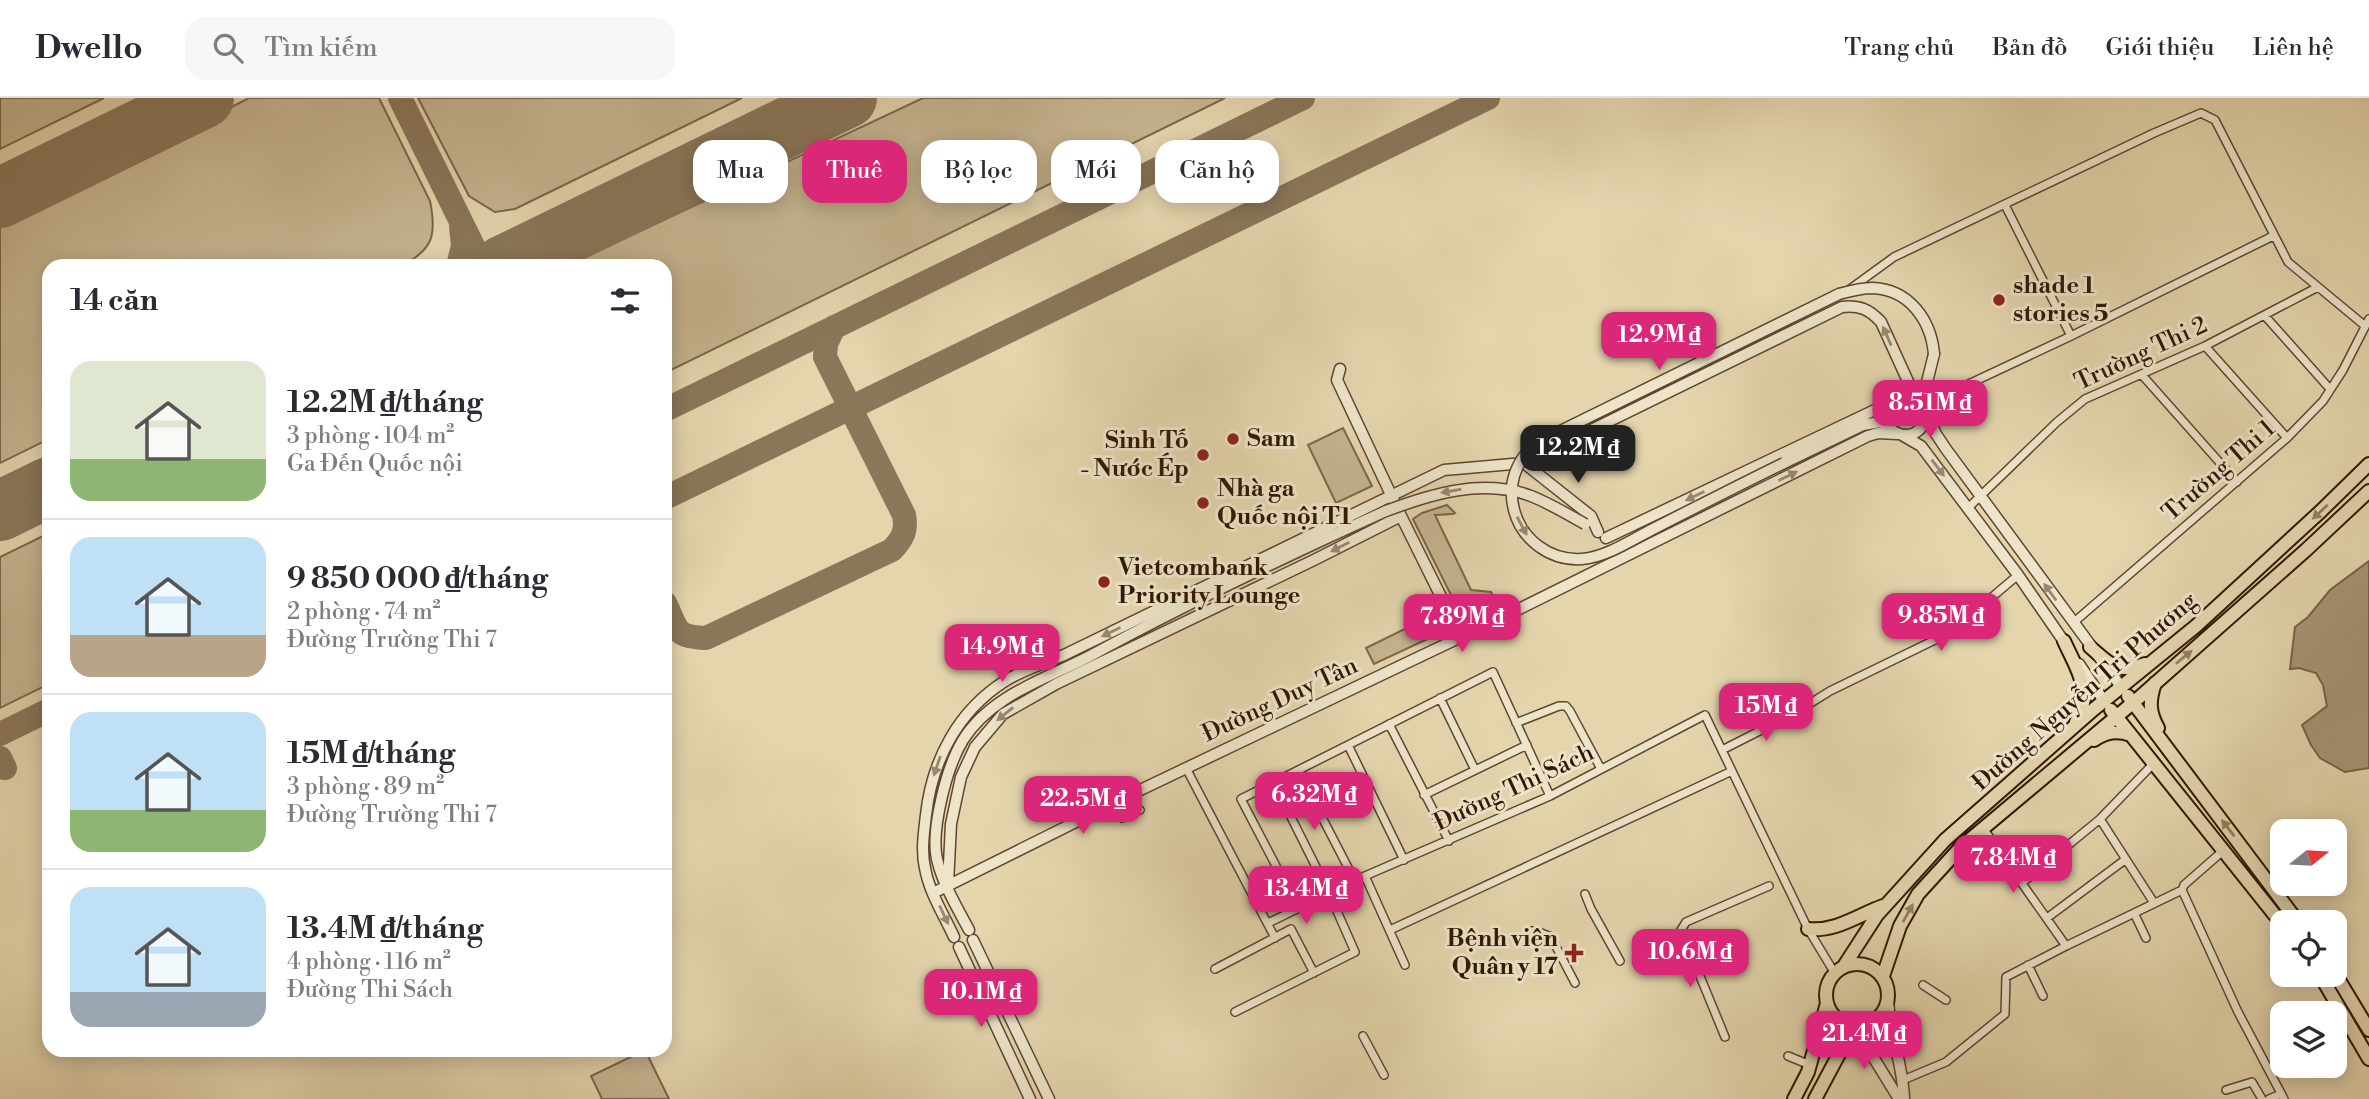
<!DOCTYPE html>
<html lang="vi">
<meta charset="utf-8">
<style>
body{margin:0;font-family:"Libre Bodoni",serif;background:#f7f7f7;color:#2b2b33;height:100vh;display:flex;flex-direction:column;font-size:26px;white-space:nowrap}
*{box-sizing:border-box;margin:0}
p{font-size:23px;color:#7c7c81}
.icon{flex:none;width:38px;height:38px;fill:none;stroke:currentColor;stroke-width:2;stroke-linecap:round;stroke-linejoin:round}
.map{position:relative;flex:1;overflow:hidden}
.panel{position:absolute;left:42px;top:161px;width:630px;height:798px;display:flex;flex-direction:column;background:#fff;border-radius:21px;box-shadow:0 4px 18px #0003}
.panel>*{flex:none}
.hud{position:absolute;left:693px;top:42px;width:665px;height:63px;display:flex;gap:14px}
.needle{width:46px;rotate:72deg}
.tools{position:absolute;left:2270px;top:721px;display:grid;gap:14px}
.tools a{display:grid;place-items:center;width:77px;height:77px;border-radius:14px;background:#fff;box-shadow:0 4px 18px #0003;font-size:35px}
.price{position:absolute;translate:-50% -60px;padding:0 16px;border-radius:14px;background:#db2777;color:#fff;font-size:23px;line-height:46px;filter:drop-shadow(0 2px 4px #0008)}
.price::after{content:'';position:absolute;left:50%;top:42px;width:21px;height:16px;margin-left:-10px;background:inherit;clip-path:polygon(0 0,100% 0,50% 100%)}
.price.on{background:#222;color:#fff}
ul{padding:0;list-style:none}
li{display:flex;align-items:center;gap:21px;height:175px;padding:0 28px}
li+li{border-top:2px solid #e1e1e2}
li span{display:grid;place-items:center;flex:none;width:196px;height:140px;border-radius:21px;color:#555}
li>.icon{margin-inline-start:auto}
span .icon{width:84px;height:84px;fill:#fffc;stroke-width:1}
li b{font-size:30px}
h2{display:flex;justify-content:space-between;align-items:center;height:84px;padding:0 28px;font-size:30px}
.pill{padding:0 24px;border-radius:21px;background:#fff;box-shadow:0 4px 18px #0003;font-size:24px;line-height:63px}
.pill.on{background:#db2777;color:#fff}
header{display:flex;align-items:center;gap:42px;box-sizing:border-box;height:98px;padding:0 35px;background:#fff;border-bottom:2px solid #e1e1e2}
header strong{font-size:33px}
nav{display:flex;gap:38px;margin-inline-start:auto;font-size:24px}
.search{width:490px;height:63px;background:#f7f7f7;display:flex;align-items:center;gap:18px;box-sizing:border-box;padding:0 24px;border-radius:21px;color:#7c7c81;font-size:26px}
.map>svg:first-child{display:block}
.green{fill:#c6b590;stroke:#7c664a;stroke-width:2}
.water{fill:#a79474;stroke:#786248;stroke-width:2}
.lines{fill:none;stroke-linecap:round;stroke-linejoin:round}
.taxiway{stroke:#8a7659;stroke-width:24}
.runway{stroke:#8a7659;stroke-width:60}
.minor-casing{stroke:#5e462f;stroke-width:10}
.tertiary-casing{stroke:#5e462f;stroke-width:13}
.primary-casing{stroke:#311705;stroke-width:16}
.minor{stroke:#ede4ca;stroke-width:7}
.tertiary{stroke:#ede4ca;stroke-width:10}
.primary{stroke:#e4d5ad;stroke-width:12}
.tertiary-bridge-casing{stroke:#5e462f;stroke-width:13;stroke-linecap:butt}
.tertiary-bridge{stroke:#ede4ca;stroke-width:10}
.oneway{fill:#988871}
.oneway2{fill:#938061}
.poi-dot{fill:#8f2418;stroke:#ede4ca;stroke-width:2.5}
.labels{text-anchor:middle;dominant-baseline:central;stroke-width:6;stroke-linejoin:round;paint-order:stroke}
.poi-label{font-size:24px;font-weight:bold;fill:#311705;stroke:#ede4ca;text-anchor:start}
.street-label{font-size:24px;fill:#311705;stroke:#ede4ca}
</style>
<header>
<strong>Dwello</strong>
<div class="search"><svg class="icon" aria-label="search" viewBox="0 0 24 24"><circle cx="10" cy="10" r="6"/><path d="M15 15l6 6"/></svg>Tìm kiếm</div>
<nav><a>Trang chủ</a><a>Bản đồ</a><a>Giới thiệu</a><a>Liên hệ</a></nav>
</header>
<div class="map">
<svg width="2369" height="1001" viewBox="0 0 2369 1001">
<rect width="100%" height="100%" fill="#e4d5ad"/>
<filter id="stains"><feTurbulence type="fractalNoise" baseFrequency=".00286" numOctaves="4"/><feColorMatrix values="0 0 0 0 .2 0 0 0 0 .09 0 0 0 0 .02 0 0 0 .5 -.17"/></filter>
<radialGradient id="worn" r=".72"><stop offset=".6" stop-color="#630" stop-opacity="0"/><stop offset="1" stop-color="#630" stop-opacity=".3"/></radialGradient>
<!-- green -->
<path class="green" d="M0 0H104L0 51Z
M249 0H379L430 103C437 137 433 152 401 168H49V341L0 365V127Z
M418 0H742L515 111 495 114 469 98Z
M923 0H1225L665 275V168H566Z
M1343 330 1372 388 1336 405 1308 347Z
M1447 407 1455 415 1453 416 1435 417 1471 492 1491 494 1498 507 1475 516 1461 517 1413 421 1422 415Z
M49 435V586L0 610V459Z
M1435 516 1440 528 1434 538 1374 566 1366 550Z
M645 952 669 1001H602L591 978Z"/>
<!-- water -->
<path class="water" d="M2369 463V670L2345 674 2320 660 2311 647 2302 627 2327 608 2323 587 2316 575 2299 570 2290 571 2295 529 2308 519 2330 492Z"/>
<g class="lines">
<!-- taxiway -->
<path class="taxiway" d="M400 0 483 168
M458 168 463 148 461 128
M665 312 1303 0
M665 400 1488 0
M665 505C678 532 674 539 706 540L892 452C903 440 907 433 904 417L825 259 826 246 834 229
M0 636 49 612
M0 660 5 670"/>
<!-- runway -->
<path class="runway" d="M0 100 204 0
M502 168 847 0
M0 413 49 389"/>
<defs>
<path id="minor" d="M2005 107 2071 238
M1850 191 1894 159 2154 35 2201 15 2215 22 2288 164 2364 227
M2265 218 2330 291
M2205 248 2287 340
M2142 277 2237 384
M1924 307 2071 238 2273 138
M1531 356 1539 349 1565 336
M1968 410 2057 324 2085 301 2205 248 2318 189
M2073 525 2287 340 2323 303 2343 272 2369 221
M1440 600 1475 672
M1516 625 1559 608H1566L1570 613 1601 671
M1389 626 1449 743
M1348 647 1404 762
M1722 652 1793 616 1830 593 1947 536 1965 522 2018 477
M1186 670 1275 840
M1298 673 1355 783
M1424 697 1527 647
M1122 720 1140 712
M2100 721 2154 805
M1983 730 2066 848
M1365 778 1405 867
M2022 785 2100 721 2154 665
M2182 792 2238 914 2284 1001
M1585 796 1591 811 1620 863
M1298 810 1241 701 1493 574 1550 698
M2134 815 2146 840
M2047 820 2126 761
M1268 825 1365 778 1550 698 1705 617 1808 831 1834 874
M1390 832 1732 673
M1529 833H1536L1551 839 1575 885
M2028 867 2043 898
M1215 871 1291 831 1314 875
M1923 887 1946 902
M1235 914 1355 854 1329 795 1274 685
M1363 938 1384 977
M1725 939 1681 832 1686 824 1769 788
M1788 958 1810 967
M1903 982 1946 964 2005 916 2006 879 2066 848 2182 792 2184 787 2224 752
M2226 992 2252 984 2262 1001
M2269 1001 2281 996"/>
<path id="tertiary" d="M1340 271 1337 282 1401 418 1461 539
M1916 298C1907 294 1898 293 1890 300 1861 326 1921 360 1926 315
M1922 304 1934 256
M1902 337 1921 348 2018 477 2067 548
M1536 345 1839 196
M1524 365 1591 418 1598 434
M1784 365 1863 327 1880 324 1886 327
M1606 440 1879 310 1887 303
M2079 566 2104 603
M948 786 951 726 961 679 975 649 1003 616 1056 586 1314 462 1401 418
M933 795 1134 695 1507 517 1868 338 1878 335 1897 336
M969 832C958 811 944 788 938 765 929 735 947 668 963 642 991 597 1046 581 1090 558 1186 506 1286 458 1386 413
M954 839C944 817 929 794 925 770 921 753 924 734 926 717 932 662 958 613 1005 583 1023 572 1044 565 1064 557L1444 372 1524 365 1842 209C1859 207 1869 211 1881 224L1911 290 1922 304 1936 336 1946 351 2122 590
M973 842 1049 1001
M959 849 1030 1001
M1888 902C1890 936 1903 967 1904 1001
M1854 928 1899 1001"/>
<path id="primary" d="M2064 543C2077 572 2094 594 2076 624
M2090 549C2111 567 2116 576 2145 566
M2155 585C2149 603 2149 614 2158 630
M2128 598 2298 824
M2111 612 2282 826
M2094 642C2106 634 2117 632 2131 637
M1808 831C1836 834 1858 817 1883 808
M1826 897a31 31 0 1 1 62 0a31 31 0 1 1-62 0Z
M1844 868 1877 817 1945 742 2094 611 2196 528 2321 413 2369 366
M2334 874 2369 932
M2320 877 2369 961
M1883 878 1900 828 1918 796 1961 749 2141 598 2306 452 2369 393
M1794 1001 1808 974 1827 905
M1815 1001 1854 928"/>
</defs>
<!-- minor casing -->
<use href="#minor" class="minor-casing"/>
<!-- tertiary casing -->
<use href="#tertiary" class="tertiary-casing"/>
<!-- primary casing -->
<use href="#primary" class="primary-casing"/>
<!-- minor -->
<use href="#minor" class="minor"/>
<!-- tertiary -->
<use href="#tertiary" class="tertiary"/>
<!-- primary -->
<use href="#primary" class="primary"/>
<defs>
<path id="tertiary-bridge" d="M1839 196C1850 193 1861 190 1872 190 1909 191 1931 222 1934 256
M1536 345C1517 362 1507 385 1514 412 1522 442 1550 463 1582 461 1607 459 1633 441 1655 430 1698 408 1741 386 1784 365
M1386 413C1431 396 1483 380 1531 398 1549 405 1567 416 1585 426"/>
</defs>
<!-- tertiary-bridge casing -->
<use href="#tertiary-bridge" class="tertiary-bridge-casing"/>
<!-- tertiary-bridge -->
<use href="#tertiary-bridge" class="tertiary-bridge"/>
</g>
<!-- one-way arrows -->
<defs><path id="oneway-solid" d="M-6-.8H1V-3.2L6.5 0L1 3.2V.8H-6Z" transform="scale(1.75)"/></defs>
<g class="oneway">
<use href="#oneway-solid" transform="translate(1887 238) rotate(-114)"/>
<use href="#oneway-solid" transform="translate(1938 370) rotate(53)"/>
<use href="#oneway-solid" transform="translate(1788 378) rotate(-26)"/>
<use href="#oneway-solid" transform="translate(1451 393) rotate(170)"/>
<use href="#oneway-solid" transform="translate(1695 398) rotate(154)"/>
<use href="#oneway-solid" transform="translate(1522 428) rotate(62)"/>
<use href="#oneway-solid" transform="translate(1340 449) rotate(153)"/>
<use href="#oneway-solid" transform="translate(2050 494) rotate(-126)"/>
<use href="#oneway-solid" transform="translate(1111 534) rotate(154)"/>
<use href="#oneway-solid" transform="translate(1005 616) rotate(141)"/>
<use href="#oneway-solid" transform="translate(937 668) rotate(109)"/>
<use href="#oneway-solid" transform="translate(944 817) rotate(65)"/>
</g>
<g class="oneway2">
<use href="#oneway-solid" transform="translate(2320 414) rotate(137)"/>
<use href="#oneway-solid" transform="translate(2184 559) rotate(-40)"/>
<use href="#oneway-solid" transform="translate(2228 730) rotate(-127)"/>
<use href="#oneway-solid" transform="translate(1908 815) rotate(-61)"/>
</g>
<!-- markers -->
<g class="poi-dot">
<circle cx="1999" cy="202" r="7"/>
<circle cx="1233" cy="341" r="7"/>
<circle cx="1203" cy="357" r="7"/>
<circle cx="1203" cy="405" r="7"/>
<circle cx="1104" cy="484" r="7"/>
<path d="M1570.5 844.5h7v7h7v7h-7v7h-7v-7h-7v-7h7z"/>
</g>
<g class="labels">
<!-- poi labels -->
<g class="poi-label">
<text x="2013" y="188">shade 1<tspan x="2013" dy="28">stories 5</tspan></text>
<text x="1247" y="341">Sam</text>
<text x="1189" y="343" text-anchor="end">Sinh Tố<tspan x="1189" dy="28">- Nước Ép</tspan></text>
<text x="1217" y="391">Nhà ga<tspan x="1217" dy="28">Quốc nội T1</tspan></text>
<text x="1118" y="470">Vietcombank<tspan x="1118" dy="28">Priority Lounge</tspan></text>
<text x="1558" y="841" text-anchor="end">Bệnh viện<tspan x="1558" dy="28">Quân y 17</tspan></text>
</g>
<!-- street labels -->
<g class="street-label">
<text transform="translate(2141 256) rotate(-25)">Trường Thi 2</text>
<text transform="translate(2219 373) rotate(-41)">Trường Thi 1</text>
<text transform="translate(2085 594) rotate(-41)">Đường Nguyễn Tri Phương</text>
<text transform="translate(1280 602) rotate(-25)">Đường Duy Tân</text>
<text transform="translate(1514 690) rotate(-25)">Đường Thi Sách</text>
</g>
</g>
<rect width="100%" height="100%" filter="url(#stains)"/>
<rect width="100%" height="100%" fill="url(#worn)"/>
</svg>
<div class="tools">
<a><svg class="needle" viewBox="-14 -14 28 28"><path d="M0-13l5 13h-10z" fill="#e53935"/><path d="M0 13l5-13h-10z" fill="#7c7c81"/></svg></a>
<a><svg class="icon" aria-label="locate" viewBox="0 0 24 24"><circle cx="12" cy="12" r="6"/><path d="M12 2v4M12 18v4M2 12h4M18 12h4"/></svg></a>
<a><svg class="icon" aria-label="layers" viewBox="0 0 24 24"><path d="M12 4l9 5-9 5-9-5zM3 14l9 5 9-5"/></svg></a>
</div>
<b class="price" style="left:1659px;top:274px">12.9M ₫</b>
<b class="price" style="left:1930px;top:342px">8.51M ₫</b>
<b class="price on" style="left:1578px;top:387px">12.2M ₫</b>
<b class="price" style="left:1941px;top:555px">9.85M ₫</b>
<b class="price" style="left:1462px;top:556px">7.89M ₫</b>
<b class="price" style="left:1002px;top:586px">14.9M ₫</b>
<b class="price" style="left:1766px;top:645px">15M ₫</b>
<b class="price" style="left:1314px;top:734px">6.32M ₫</b>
<b class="price" style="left:1083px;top:738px">22.5M ₫</b>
<b class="price" style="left:2013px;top:797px">7.84M ₫</b>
<b class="price" style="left:1306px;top:828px">13.4M ₫</b>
<b class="price" style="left:1690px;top:891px">10.6M ₫</b>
<b class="price" style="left:981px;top:931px">10.1M ₫</b>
<b class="price" style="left:1864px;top:973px">21.4M ₫</b>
<div class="hud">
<a class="pill">Mua</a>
<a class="pill on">Thuê</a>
<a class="pill">Bộ lọc</a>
<a class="pill">Mới</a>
<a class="pill">Căn hộ</a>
</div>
<section class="panel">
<h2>14 căn<svg class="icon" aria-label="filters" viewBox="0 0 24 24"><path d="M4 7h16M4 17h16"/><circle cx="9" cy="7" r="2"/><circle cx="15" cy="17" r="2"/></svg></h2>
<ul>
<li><span style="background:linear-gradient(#dfe7d0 70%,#8fb573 0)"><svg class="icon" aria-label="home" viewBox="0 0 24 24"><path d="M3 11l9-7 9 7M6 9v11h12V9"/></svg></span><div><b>12.2M ₫/tháng</b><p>3 phòng · 104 m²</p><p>Ga Đến Quốc nội</p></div></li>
<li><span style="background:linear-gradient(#bfe0f5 70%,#b9a48a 0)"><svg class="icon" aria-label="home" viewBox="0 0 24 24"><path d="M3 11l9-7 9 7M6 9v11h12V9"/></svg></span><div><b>9 850 000 ₫/tháng</b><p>2 phòng · 74 m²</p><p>Đường Trường Thi 7</p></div></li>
<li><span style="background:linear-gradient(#bfe0f5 70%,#8fb573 0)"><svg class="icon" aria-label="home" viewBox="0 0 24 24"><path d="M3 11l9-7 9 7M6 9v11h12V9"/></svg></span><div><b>15M ₫/tháng</b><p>3 phòng · 89 m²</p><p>Đường Trường Thi 7</p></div></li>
<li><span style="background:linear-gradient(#bfe0f5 75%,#9aa5b1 0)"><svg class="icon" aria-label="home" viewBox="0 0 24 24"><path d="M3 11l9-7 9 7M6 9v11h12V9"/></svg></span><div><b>13.4M ₫/tháng</b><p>4 phòng · 116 m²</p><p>Đường Thi Sách</p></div></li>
</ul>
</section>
</div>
